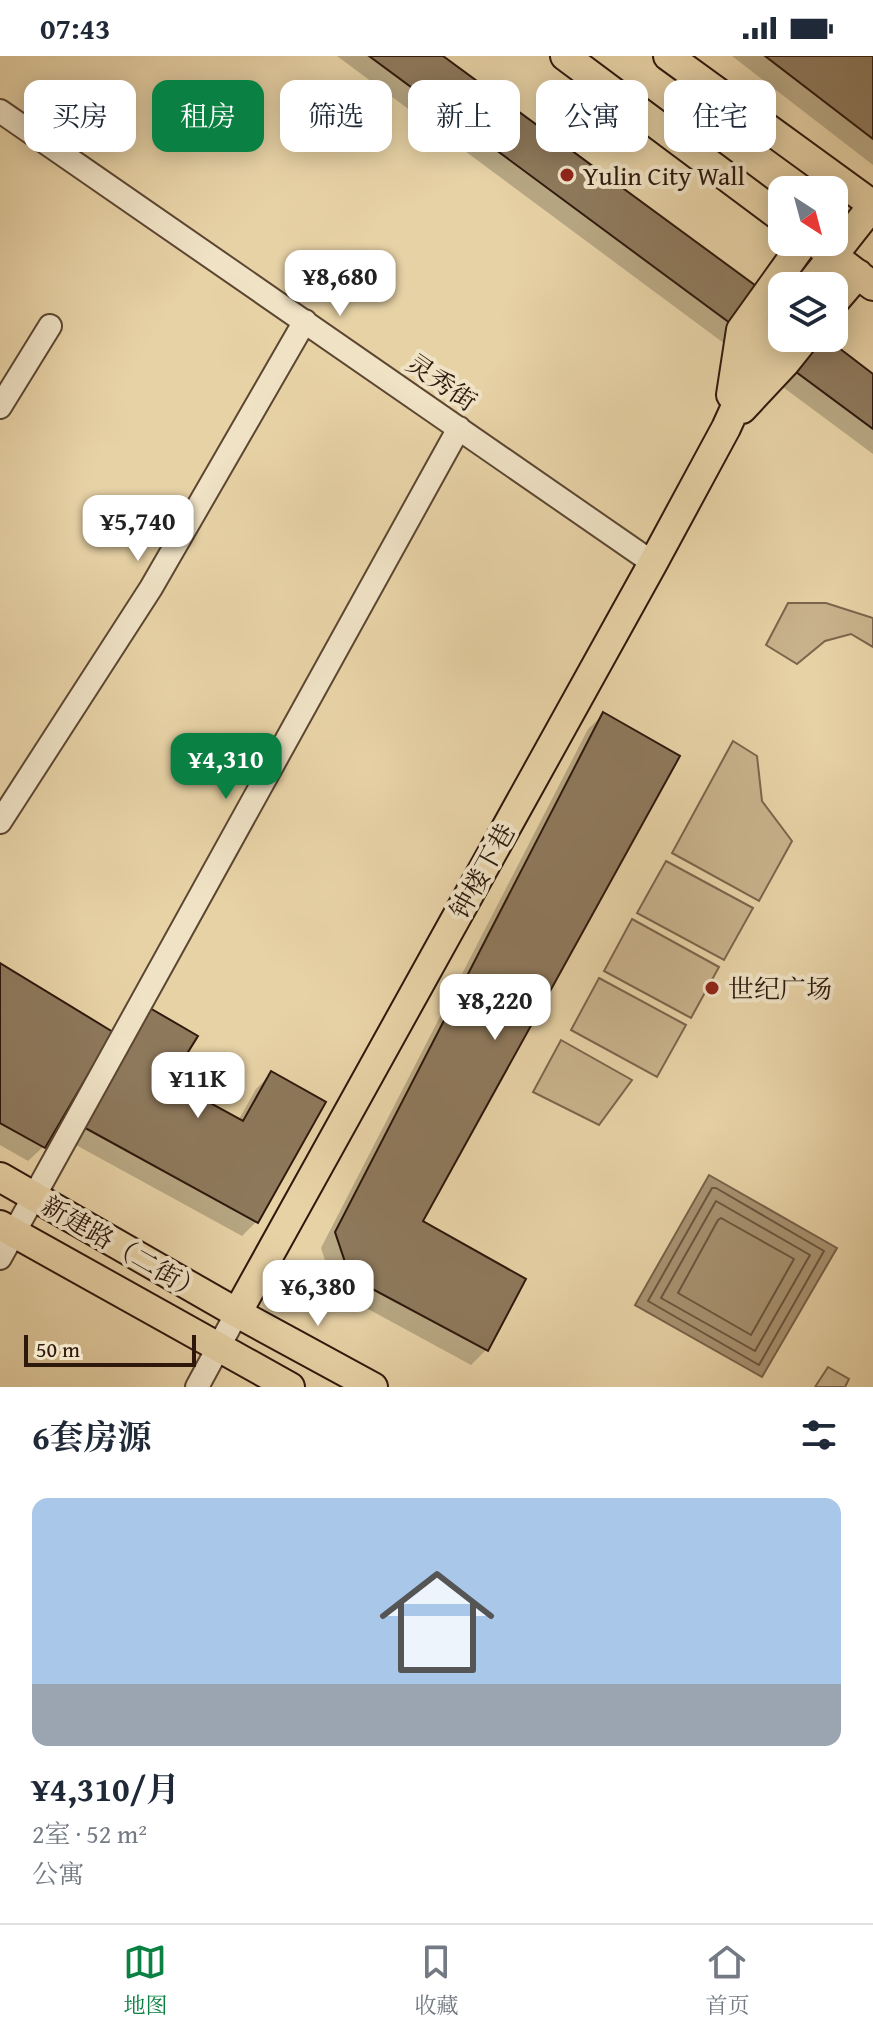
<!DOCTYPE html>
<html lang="zh">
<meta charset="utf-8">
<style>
body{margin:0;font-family:"Gentium Book Plus","Noto Serif SC",serif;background:#f2f2f3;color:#1f2937;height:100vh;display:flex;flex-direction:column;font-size:30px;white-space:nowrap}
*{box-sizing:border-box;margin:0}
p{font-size:26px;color:#747a83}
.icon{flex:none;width:44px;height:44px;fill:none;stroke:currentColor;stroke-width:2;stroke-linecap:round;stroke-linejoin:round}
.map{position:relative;height:1331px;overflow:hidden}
.details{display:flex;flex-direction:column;background:#fff;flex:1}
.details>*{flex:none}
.banner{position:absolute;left:24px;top:24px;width:826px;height:72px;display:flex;gap:16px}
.needle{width:52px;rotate:144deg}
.fabs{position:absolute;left:768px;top:120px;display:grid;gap:16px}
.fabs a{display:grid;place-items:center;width:80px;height:80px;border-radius:16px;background:#fff;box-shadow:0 4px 20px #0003;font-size:40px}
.scale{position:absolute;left:24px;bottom:20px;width:172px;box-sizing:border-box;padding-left:8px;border:4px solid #2e180c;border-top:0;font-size:22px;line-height:28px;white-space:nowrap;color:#2e180c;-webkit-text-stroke:6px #efe2c5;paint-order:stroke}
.price{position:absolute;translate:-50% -68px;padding:0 18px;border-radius:16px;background:#fff;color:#222;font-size:26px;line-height:52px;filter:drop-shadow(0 2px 4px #0008)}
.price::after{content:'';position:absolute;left:50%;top:48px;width:24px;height:18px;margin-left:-12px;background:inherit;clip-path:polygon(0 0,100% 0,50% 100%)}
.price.on{background:#0b8043;color:#fff}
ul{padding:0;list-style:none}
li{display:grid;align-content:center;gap:16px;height:424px;padding:0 32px}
li span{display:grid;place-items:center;height:248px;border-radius:16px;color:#555}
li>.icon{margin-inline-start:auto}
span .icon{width:144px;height:144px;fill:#fffc;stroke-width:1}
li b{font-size:34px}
h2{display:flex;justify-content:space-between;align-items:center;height:96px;padding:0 32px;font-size:34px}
.pill{padding:0 28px;border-radius:16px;background:#fff;box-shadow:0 4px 20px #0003;font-size:28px;line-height:72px}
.pill.on{background:#0b8043;color:#fff}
.status{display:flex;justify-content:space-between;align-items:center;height:56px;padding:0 40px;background:#fff;direction:ltr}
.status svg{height:22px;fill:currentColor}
.menu{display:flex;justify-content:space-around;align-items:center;height:112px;border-top:2px solid #e0e1e3;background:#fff;font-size:22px;color:#747a83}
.menu a{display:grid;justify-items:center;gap:4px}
.menu .on{color:#0b8043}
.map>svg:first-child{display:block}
.green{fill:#c8b28c;stroke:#7b654c;stroke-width:2}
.water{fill:#a89372;stroke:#776249;stroke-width:2}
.shadow{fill:#0003}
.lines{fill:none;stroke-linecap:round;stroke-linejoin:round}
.shore{stroke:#6b563f;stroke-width:2}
.building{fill:#8e795c;stroke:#2e180c;stroke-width:2}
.minor-casing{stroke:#5c4632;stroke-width:26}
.major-casing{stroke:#2e180c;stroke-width:32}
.minor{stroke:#efe2c5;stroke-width:22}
.major{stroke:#e7d2a6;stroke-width:28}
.poi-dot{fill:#8f2418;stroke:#efe2c5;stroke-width:3}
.labels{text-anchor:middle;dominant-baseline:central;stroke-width:8;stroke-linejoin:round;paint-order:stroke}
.poi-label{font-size:26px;fill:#2e180c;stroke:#efe2c5;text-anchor:start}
.street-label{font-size:26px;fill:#2e180c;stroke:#efe2c5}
</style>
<div class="status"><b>07:43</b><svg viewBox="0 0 49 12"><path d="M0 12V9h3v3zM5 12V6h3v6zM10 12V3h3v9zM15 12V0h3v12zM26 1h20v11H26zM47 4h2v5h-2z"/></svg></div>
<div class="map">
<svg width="873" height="1331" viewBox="0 0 873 1331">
<rect width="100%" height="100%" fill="#e7d2a6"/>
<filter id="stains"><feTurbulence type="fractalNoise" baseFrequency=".0025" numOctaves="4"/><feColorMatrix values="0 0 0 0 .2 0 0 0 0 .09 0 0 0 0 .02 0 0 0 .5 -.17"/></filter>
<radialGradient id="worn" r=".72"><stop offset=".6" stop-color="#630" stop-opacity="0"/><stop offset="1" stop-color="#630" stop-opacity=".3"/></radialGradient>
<!-- green -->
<path class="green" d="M788 547H826L873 562V591L851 578 825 585 797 608 766 589Z
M733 685 757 700 762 745 792 785 759 845 672 797Z
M666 805 753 852 724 904 637 857Z
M632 863 719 911 691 962 604 915Z
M599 922 686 969 657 1021 571 974Z
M561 984 632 1024 599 1069 533 1036Z
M828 1311 849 1323 845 1331H815Z"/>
<!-- water -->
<path class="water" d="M709 1119 837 1192 762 1321 635 1249Z"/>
<!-- shadow -->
<path class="shadow" d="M337 0H441L782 282H823L873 320V398Z
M732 0H873V109Z
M603 659 420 1166 486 1294 471 1309 335 1235 321 1192 588 673Z
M0 909 43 1091 28 1105 0 1089Z
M129 965 167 1026 238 1065 256 1033 271 1018 256 1166 242 1180 65 1083Z"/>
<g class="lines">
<!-- shore -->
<path class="shore" d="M712 1132H716L824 1195 759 1309 648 1245Z
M716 1145 810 1199 755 1295 661 1242Z
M721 1162 794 1203 751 1279 678 1237 718 1164Z"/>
</g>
<!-- building -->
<path class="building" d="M369 0H443L782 249V282H826L873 318V373Z
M765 0H873V83Z
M603 656 680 700 423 1165 526 1223 488 1295 350 1221 335 1176Z
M0 907 113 976 45 1092 0 1067Z
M143 948 198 980 170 1025 243 1065 271 1015 326 1046 258 1167 78 1068Z"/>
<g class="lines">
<defs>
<path id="minor" d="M0 55 653 507
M0 351 50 270
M0 766 151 532 305 265
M0 1202 459 372
M197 1331 237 1257"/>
<path id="major" d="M565 0 782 162
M668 0 873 149 809 230
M819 189 873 230
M834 246 858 218
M731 339 741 274 804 186
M742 353 785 307 805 282
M0 1121 237 1257 373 1331
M0 1169 290 1331
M237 1257 653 507 726 372 763 291 782 265"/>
</defs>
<!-- minor casing -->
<use href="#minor" class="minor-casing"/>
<!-- major casing -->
<use href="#major" class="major-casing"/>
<!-- minor -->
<use href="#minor" class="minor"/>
<!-- major -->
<use href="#major" class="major"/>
</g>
<!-- markers -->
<g class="poi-dot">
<circle cx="567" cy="119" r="8"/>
<circle cx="712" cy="932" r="8"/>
</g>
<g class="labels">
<!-- poi labels -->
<g class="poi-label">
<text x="583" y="119">Yulin City Wall</text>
<text x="728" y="932">世纪广场</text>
</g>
<!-- street labels -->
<g class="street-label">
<text transform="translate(442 326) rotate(35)">灵秀街</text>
<text transform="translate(482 815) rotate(-61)">钟楼下巷</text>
<text transform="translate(123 1192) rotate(30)">新建路（二街）</text>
</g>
</g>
<rect width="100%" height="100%" filter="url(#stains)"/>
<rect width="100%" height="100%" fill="url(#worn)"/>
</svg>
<div class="fabs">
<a><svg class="needle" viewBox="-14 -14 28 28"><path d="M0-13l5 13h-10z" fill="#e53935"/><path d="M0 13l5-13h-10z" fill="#747a83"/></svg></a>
<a><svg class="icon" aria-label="layers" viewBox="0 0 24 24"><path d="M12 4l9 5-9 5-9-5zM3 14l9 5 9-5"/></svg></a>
</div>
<div class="scale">50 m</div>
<b class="price" style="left:340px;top:262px">¥8,680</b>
<b class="price" style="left:138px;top:507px">¥5,740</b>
<b class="price on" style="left:226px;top:745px">¥4,310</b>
<b class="price" style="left:495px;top:986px">¥8,220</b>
<b class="price" style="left:198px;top:1064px">¥11K</b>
<b class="price" style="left:318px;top:1272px">¥6,380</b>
<div class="banner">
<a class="pill">买房</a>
<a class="pill on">租房</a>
<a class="pill">筛选</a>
<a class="pill">新上</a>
<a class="pill">公寓</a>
<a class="pill">住宅</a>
</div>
</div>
<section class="details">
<h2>6套房源<svg class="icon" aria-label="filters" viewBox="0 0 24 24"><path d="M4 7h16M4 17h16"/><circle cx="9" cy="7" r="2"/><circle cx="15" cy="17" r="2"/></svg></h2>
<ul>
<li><span style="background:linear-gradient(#a9c7e8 75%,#9aa5b1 0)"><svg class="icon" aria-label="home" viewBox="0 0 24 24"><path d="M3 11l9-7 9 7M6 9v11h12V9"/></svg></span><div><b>¥4,310/月</b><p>2室 · 52 m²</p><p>公寓</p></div></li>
</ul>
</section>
<nav class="menu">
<a class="on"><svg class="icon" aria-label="map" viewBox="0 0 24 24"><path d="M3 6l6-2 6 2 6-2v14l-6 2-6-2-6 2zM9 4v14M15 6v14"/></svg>地图</a>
<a><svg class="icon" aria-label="saved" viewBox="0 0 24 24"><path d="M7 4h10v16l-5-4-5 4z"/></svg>收藏</a>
<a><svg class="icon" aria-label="home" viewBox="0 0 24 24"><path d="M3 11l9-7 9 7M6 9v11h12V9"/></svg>首页</a>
</nav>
